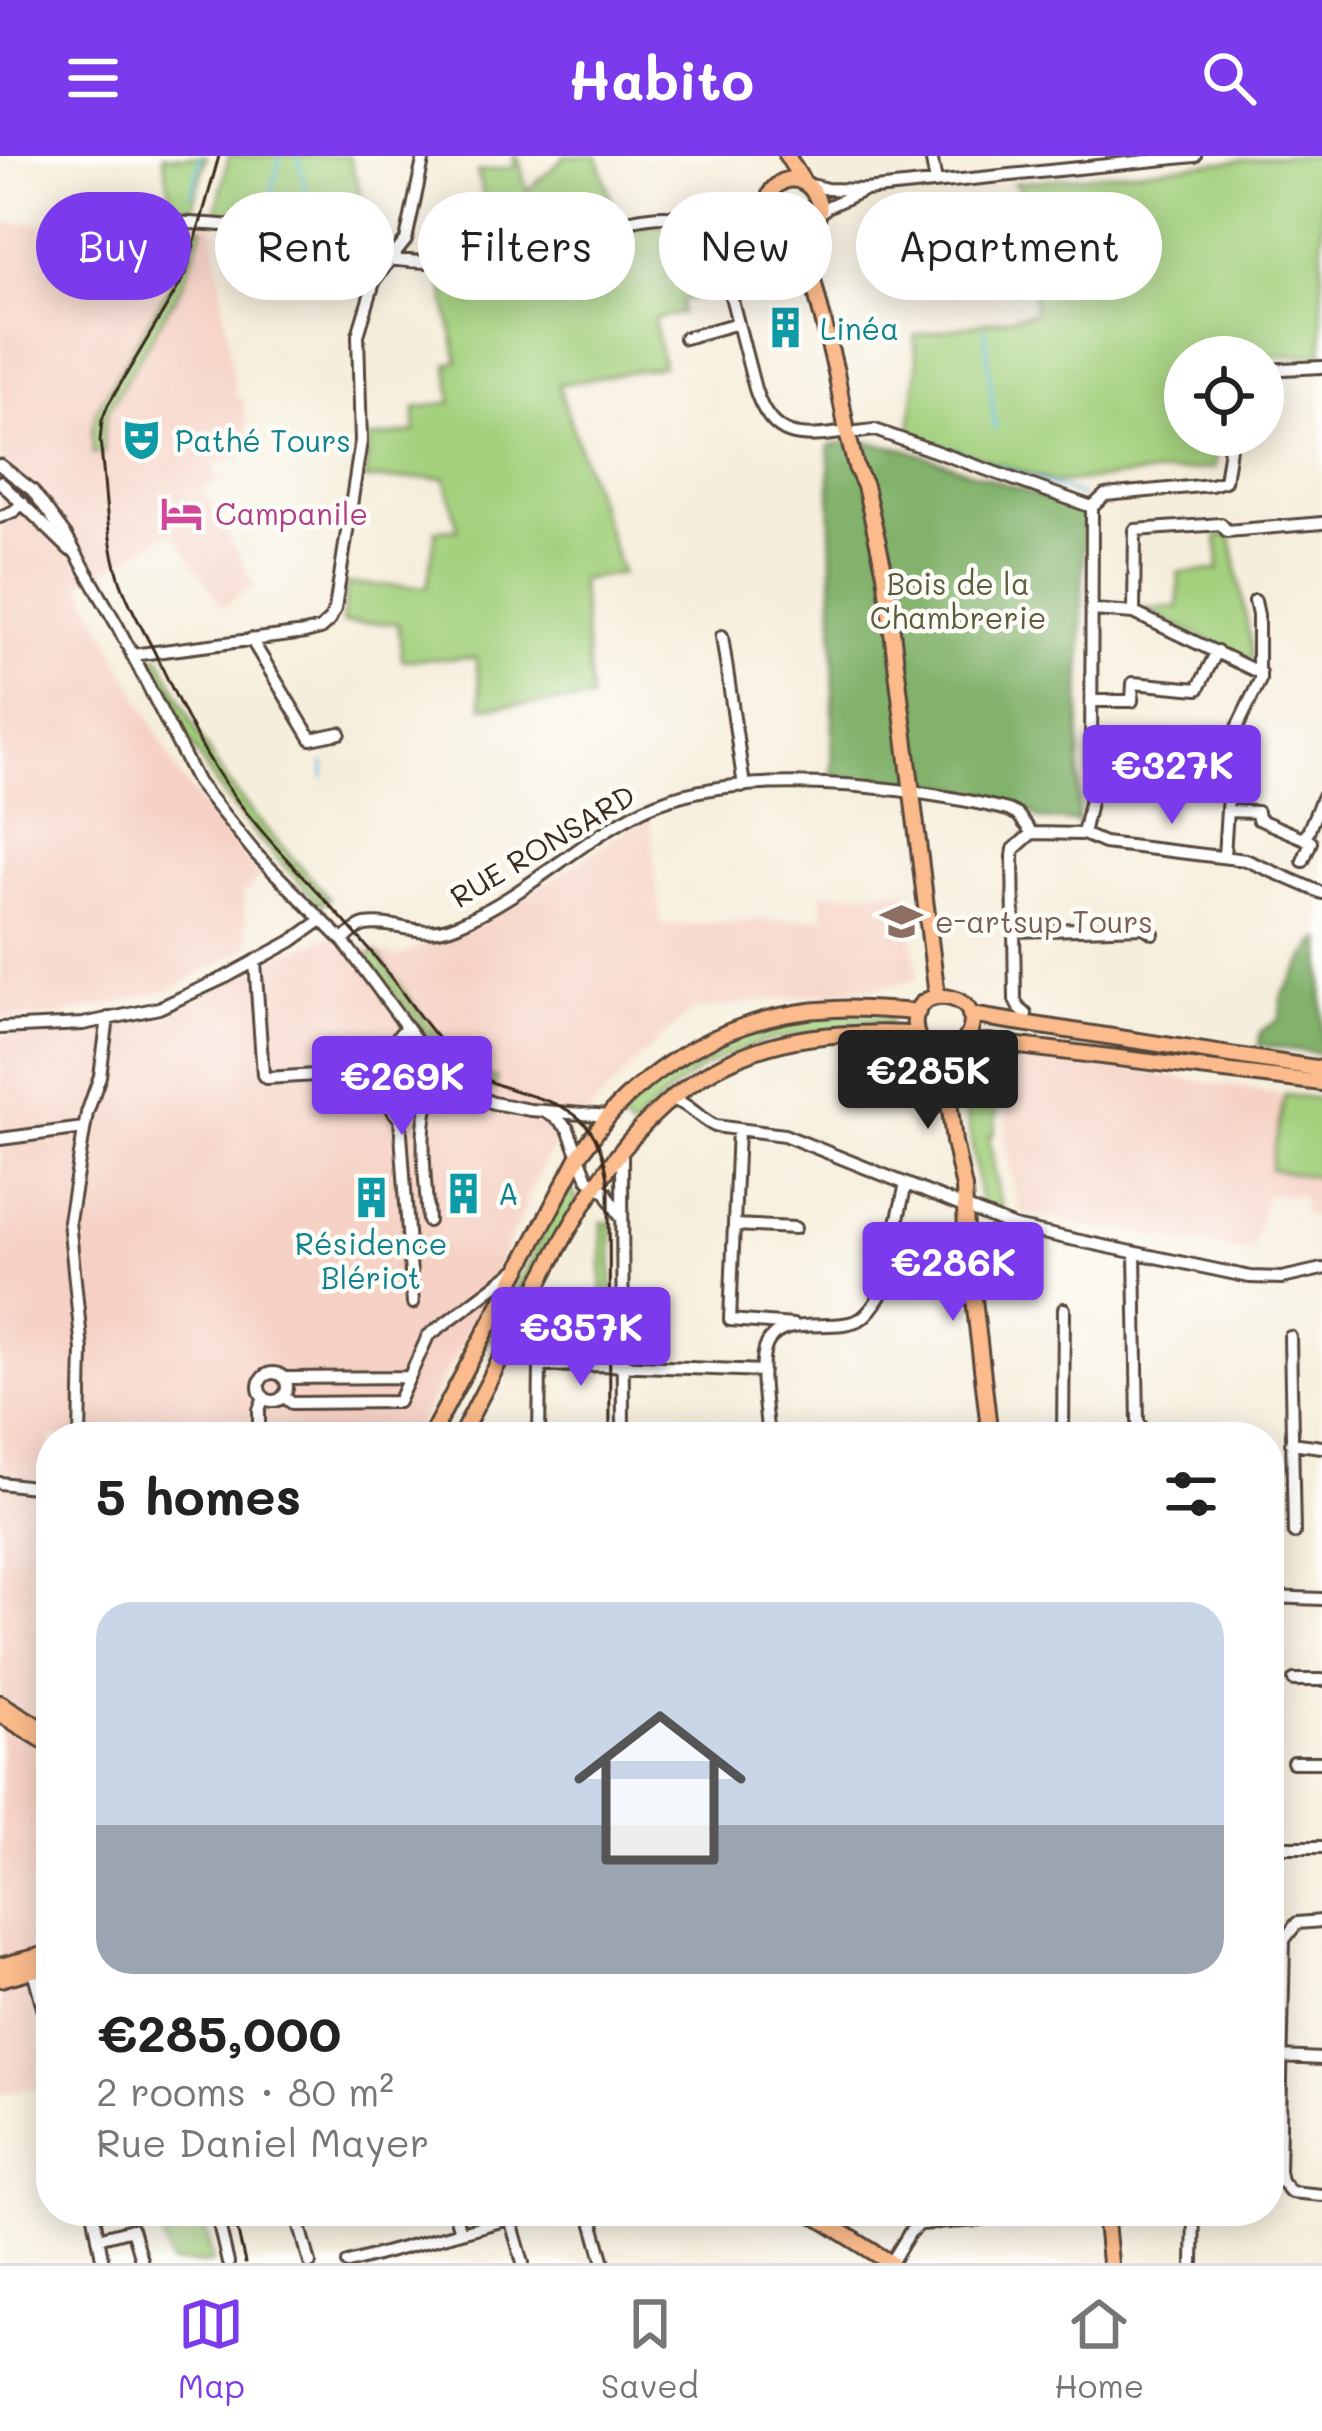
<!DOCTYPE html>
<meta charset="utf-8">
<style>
body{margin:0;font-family:Mali,sans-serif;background:#f6f6f6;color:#222;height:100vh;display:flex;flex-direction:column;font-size:45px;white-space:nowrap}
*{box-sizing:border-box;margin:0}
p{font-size:39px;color:#767676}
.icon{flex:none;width:66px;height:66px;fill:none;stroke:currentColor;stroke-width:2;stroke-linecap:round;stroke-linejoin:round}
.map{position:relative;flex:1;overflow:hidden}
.details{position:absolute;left:36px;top:1266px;width:1248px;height:804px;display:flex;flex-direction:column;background:#fff;border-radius:48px;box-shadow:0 6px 30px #0003}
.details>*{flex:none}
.hud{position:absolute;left:36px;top:36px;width:1251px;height:108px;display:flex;gap:24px}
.fabs{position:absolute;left:1164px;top:180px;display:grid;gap:24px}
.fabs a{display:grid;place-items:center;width:120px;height:120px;border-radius:50%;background:#fff;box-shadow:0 6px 30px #0003;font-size:60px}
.price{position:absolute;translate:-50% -102px;padding:0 27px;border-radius:12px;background:#7c3aed;color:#fff;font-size:39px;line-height:78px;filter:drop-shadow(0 3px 6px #0008)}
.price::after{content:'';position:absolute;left:50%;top:72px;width:36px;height:27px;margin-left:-18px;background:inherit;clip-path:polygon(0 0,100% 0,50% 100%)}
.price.current{background:#222;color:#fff}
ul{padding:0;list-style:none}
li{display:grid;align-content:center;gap:24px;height:636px;padding:0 60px}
li span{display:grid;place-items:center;height:372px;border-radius:36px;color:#555}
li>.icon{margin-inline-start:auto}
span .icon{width:216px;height:216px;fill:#fffc;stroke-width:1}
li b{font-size:51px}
h2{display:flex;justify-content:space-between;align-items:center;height:144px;padding:0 60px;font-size:51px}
.pill{padding:0 42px;border-radius:54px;background:#fff;box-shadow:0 6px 30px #0003;font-size:42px;line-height:108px}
.pill.current{background:#7c3aed;color:#fff}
header{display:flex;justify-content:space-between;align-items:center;height:156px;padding:0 60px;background:#7c3aed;color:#fff;font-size:54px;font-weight:700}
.tab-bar{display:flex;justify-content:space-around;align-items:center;height:168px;border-top:3px solid #e0e0e0;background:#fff;font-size:33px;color:#767676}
.tab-bar a{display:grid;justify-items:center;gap:6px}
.tab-bar .current{color:#7c3aed}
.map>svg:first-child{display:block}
.built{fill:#f6d1c5}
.green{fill:#a3d07d;stroke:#6f7d4e;stroke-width:3}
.forest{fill:#82b26c;stroke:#5e6e45;stroke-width:3}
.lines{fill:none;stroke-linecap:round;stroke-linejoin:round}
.stream{stroke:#69bce5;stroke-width:3}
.minor-casing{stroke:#57473a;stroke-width:16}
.major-casing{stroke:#57473a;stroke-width:20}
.minor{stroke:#fff;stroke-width:10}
.major{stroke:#fbbb8c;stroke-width:14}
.tram{stroke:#3b2a1e;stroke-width:3}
.labels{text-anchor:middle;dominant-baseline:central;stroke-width:9;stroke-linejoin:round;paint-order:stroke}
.culture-label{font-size:30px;fill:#0d838f;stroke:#fdfcf7;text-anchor:start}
.hotel-label{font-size:30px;fill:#b23c85;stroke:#fdfcf7;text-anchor:start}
.park-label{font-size:30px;fill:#5a5c3a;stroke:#fdfcf7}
.street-label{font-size:30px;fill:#3b2a1e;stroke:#fdfcf7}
.education-label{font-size:30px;fill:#785e54;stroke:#fdfcf7;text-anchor:start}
</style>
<header><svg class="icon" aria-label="menu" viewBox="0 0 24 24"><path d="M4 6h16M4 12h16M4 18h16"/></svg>Habito<svg class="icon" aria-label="search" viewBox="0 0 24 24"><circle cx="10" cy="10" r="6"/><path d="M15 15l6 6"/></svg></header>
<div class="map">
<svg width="1322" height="2107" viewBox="0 0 1322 2107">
<rect width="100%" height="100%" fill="#fdfcf7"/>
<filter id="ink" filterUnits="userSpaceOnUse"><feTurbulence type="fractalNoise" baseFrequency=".00833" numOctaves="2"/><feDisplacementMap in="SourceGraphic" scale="24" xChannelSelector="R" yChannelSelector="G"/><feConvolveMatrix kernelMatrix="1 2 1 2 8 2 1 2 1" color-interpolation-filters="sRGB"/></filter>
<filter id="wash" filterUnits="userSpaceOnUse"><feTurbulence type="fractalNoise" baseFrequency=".004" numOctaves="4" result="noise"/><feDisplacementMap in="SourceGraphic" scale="48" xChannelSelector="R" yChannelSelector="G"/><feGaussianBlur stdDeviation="2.7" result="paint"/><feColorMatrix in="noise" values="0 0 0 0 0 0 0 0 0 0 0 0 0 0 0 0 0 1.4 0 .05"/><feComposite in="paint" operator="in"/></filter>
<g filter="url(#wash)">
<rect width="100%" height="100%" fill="#f6eedc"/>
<!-- built -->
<path class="built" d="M171 64 213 69 236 241H243L251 297 213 308 212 313 218 325 203 333 255 430 222 451 172 375 132 401 80 427 180 621 260 720 243 739 249 791 170 834 57 861 0 863V67Z
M650 658 661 769 824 762 821 737 908 735 918 823 896 829 694 854 644 898 546 1002 475 1163 412 1281H51V1822L24 1827 28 1830 51 1919V1929L0 1938V880L163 860 278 800 327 781 398 801 526 740Z
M1020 906 1102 913 1103 910 1285 939 1270 1012 1322 1022V1058L1304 1061 1302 1040 1266 1039 1252 1097 1116 1073 1114 1076 1024 1057 1018 1052 1005 978 1014 917Z"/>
<!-- green -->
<path class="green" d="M163 0H206L190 61 174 60Z
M229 0H349L363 45 313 52 293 47 284 69 215 61Z
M513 0H518L527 35 566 0H597L618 64 497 91 477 16 515 11Z
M1285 0H1322V198L1263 201H1185V279H1217L1214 312 1057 327 910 279 917 208 914 180 1035 157 1021 34 1014 27Z
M681 67C715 76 716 106 723 136L681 145 682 157 654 163 663 210 558 229 622 417 580 424 591 544 482 551 476 502 402 504 398 467H342L347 428 427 431 436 374 458 373 445 322 365 324 369 283 415 276V252L452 246 448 208 458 205 440 115 624 73Z
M191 70 203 71 183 128 108 254 103 275 104 297 93 298 92 274 97 253 174 122Z
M1231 379 1253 501 1246 502 1143 452 1178 451 1179 416 1219 414 1217 381Z
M159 499C180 541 199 584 225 622 256 665 294 703 329 742L321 749C285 710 246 672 216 628 190 589 170 546 149 504Z
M375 795C407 837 446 906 497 923L494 934 461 918 452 910 367 802Z
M850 858 890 861 889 871C777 877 710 885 632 974L617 960C660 908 728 876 794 863 812 859 831 860 850 858Z
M979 900 995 902 989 949 997 951 994 978 989 980 999 1043 1003 1050 996 1053 981 1047 961 923 963 907 970 901Z
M1285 939 1322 943V1022L1270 1013Z
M569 1029 578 1046 501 1191 488 1184Z
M602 1066 612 1067 613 1201H602Z
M203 2064 213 2107H171L161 2075Z"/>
<!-- forest -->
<path class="forest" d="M862 285 906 293 1084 356 1078 666 1040 663 1028 654 957 631 832 621 834 497 829 289Z
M1322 784V898L1259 889 1260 876 1280 863 1281 841 1316 786Z"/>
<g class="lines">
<!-- stream -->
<path class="stream" d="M298 0 310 51
M192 38 200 0
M271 38 281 0
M985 172 995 273
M928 285 1082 340
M324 621V607"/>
</g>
</g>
<g filter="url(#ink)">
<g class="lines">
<defs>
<path id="minor" d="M931 0 936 26
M811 29 827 33 865 34 1195 0
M816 61 827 51 862 35
M50 66C121 65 191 64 262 73 325 82 388 114 452 104 497 97 542 84 587 75 617 68 657 54 687 63 704 68 711 80 719 94L755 233C772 285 799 283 847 276
M685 182 738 167
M1263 214 1322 211
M857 276 875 274 1092 351 1091 615 1090 647 1083 678
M0 309 32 334 66 380 117 469 198 627 256 698 343 785 439 915 465 935 493 947 530 954 609 960
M0 326 70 394
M1092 351 1105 339 1211 329 1225 325 1232 279
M0 361 14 355 23 347
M1255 445 1258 459V516
M1093 454 1134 457 1260 517V524L1234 578 1231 592 1224 700
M1134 457 1135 374 1221 368 1227 375 1322 367
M722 480 744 630
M251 483 311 583 340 577
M132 499 305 477 320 473 329 465 335 453 361 285 358 179 375 123 406 84 424 0
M1092 545H1132L1133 527 1198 533 1217 495
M1227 655 1257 656 1258 663 1305 683 1322 642
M1032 677 1083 678 1104 687 1246 704 1322 737
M1303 705 1311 686 1305 683
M1014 775 1144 771 1153 777
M343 785C349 779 356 771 365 769 395 764 420 784 456 769 525 741 577 686 644 653 734 609 913 630 1008 654L1018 659 1032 677
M255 805 263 919 266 922 383 915
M1026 858 1019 852 1015 844 1013 700 1014 693 1032 677
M0 872 83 868 159 852 226 821 292 785 320 765
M406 872C378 898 373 933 400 963L413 1147
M670 943C689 947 698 962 715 970L784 979 1014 1071 1250 1121 1282 1122 1322 1113
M547 957 558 963 568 973 588 1023 606 1036 620 1060
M738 973 730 1164 793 1169
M0 983 84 972
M622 993 623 1281
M428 1065C426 1021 413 954 442 918
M734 1069 795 1072
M1135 1097 1138 1266 1149 1281
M1290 1181 1294 1377
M259 1231a14 14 0 1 1 28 0a14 14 0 1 1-28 0Z
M284 1222 409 1221
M283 1240 292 1247 398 1246 428 1180 516 1114
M80 1281 82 1194 69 1065 87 957 100 920 108 862
M259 1281V1254L264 1241
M539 1281 540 1210 616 1209 763 1215
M768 1281C766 1258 757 1208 767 1188 782 1157 837 1178 862 1162 870 1156 875 1148 880 1140L906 1028
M1063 1281 1064 1153
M1291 1287 1322 1291
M0 1327 51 1333
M1269 1441 1322 1443
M1294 1524H1322
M1293 1606H1322
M1269 1691H1322
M1322 1765 1297 1767 1284 1784 1279 2015 1281 2025 1291 2036 1322 2039
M33 1814 51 1882
M1281 1901 1322 1903
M93 2055 103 2107
M216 2055 228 2107
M296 2055 310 2107
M454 2055 460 2076
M587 2055 592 2065 604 2107
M510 2062 523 2107
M98 2082 132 2073 142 2107
M348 2107 537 2055
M891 2107 910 2076 920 2068 981 2064 1001 2055
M1193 2107 1194 2055"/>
<path id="major" d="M787 0 802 24
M788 74C849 74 807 0 775 31 768 38 766 50 770 59 775 69 795 79 805 92L836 216 847 276 856 311 865 330 885 418 937 840
M970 859 1322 913
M961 890C1003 840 909 819 915 871 920 913 965 885 988 886L1322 927
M943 896 954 986 964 1032 966 1074 990 1281
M430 1281 579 1000C590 985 600 969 613 955 671 894 750 856 834 853 862 851 890 855 918 856
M460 1281C484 1235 508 1188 532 1142 604 1001 678 882 853 878 874 877 896 876 917 879
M0 1547 51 1578
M0 1558 51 1589
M0 1810 51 1797
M0 1823 51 1809
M808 2055 891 2107
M1105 2055 1110 2107"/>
</defs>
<!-- minor casing -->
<use href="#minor" class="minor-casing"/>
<!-- major casing -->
<use href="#major" class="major-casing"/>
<!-- minor -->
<use href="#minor" class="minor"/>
<!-- major -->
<use href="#major" class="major"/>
<!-- tram -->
<path class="tram" d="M219 0 186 118 108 249 102 264 100 285C106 329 105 378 119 421 127 447 142 471 154 495 174 536 193 579 218 617 257 678 314 729 361 784 395 822 422 870 459 905 515 957 598 921 609 1031L610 1281
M233 2055 245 2107"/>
</g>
</g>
<!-- icons -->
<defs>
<symbol id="building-bare" viewBox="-9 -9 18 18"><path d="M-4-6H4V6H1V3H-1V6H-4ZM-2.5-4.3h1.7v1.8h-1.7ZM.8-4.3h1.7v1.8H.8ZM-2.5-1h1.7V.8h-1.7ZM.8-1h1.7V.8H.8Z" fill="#0f9aa8" stroke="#fdfcf7" stroke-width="2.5" paint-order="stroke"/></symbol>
<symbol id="theatre-bare" viewBox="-9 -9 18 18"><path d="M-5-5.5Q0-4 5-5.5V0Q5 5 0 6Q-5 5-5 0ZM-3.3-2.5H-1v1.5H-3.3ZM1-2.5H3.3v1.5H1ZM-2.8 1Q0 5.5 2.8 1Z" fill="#0f9aa8" stroke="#fdfcf7" stroke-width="2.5" paint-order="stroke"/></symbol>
<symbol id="hotel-bare" viewBox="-9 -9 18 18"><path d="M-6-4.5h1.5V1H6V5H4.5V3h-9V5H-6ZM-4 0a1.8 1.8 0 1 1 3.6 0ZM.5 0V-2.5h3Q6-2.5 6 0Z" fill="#d1479c" stroke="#fdfcf7" stroke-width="2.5" paint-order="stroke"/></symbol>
<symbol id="university-bare" viewBox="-9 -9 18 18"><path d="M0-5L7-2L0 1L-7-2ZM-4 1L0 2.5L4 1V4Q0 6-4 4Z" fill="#8d6e63" stroke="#fdfcf7" stroke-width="2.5" paint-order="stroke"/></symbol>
</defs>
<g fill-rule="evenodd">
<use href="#building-bare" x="756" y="142" width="59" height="59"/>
<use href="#theatre-bare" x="112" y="254" width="59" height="59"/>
<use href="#hotel-bare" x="152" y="328" width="59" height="59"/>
<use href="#university-bare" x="872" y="736" width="59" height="59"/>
<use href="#building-bare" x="434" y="1008" width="59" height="59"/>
<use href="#building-bare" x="342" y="1012" width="59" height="59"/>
</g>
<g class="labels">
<!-- culture labels -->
<g class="culture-label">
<text x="820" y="172">Linéa</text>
<text x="175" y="284">Pathé Tours</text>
<text x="498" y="1037">A</text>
<text x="371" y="1087" text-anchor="middle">Résidence<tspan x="371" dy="34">Blériot</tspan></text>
</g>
<!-- hotel labels -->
<g class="hotel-label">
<text x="215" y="357">Campanile</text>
</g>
<!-- park labels -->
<g class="park-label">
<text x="958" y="427">Bois de la<tspan x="958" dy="34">Chambrerie</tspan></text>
</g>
<!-- street labels -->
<g class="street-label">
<text transform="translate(542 689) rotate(-31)">RUE RONSARD</text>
</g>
<!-- education labels -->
<g class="education-label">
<text x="935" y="765">e-artsup Tours</text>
</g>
</g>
</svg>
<div class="fabs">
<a><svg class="icon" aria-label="locate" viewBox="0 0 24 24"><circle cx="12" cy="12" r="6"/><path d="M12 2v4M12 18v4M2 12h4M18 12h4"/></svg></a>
</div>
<b class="price" style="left:1172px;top:671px">€327K</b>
<b class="price current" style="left:928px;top:976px">€285K</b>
<b class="price" style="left:402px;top:982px">€269K</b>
<b class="price" style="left:953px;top:1168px">€286K</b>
<b class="price" style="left:581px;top:1233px">€357K</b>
<div class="hud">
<a class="pill current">Buy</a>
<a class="pill">Rent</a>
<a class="pill">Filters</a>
<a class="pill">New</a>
<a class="pill">Apartment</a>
</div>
<section class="details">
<h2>5 homes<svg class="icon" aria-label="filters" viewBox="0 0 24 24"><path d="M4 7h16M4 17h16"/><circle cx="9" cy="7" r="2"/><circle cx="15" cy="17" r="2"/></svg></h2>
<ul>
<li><span style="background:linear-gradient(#c9d6e8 60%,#9aa5b1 0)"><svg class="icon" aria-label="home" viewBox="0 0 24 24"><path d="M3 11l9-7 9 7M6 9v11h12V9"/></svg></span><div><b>€285,000</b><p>2 rooms · 80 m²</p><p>Rue Daniel Mayer</p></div></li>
</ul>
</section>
</div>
<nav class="tab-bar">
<a class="current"><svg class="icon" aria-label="map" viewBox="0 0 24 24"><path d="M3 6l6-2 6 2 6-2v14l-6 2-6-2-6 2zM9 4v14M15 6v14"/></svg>Map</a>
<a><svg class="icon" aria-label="saved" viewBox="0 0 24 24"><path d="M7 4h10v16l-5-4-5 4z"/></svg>Saved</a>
<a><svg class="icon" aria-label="home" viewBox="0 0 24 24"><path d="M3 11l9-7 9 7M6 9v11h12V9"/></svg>Home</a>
</nav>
